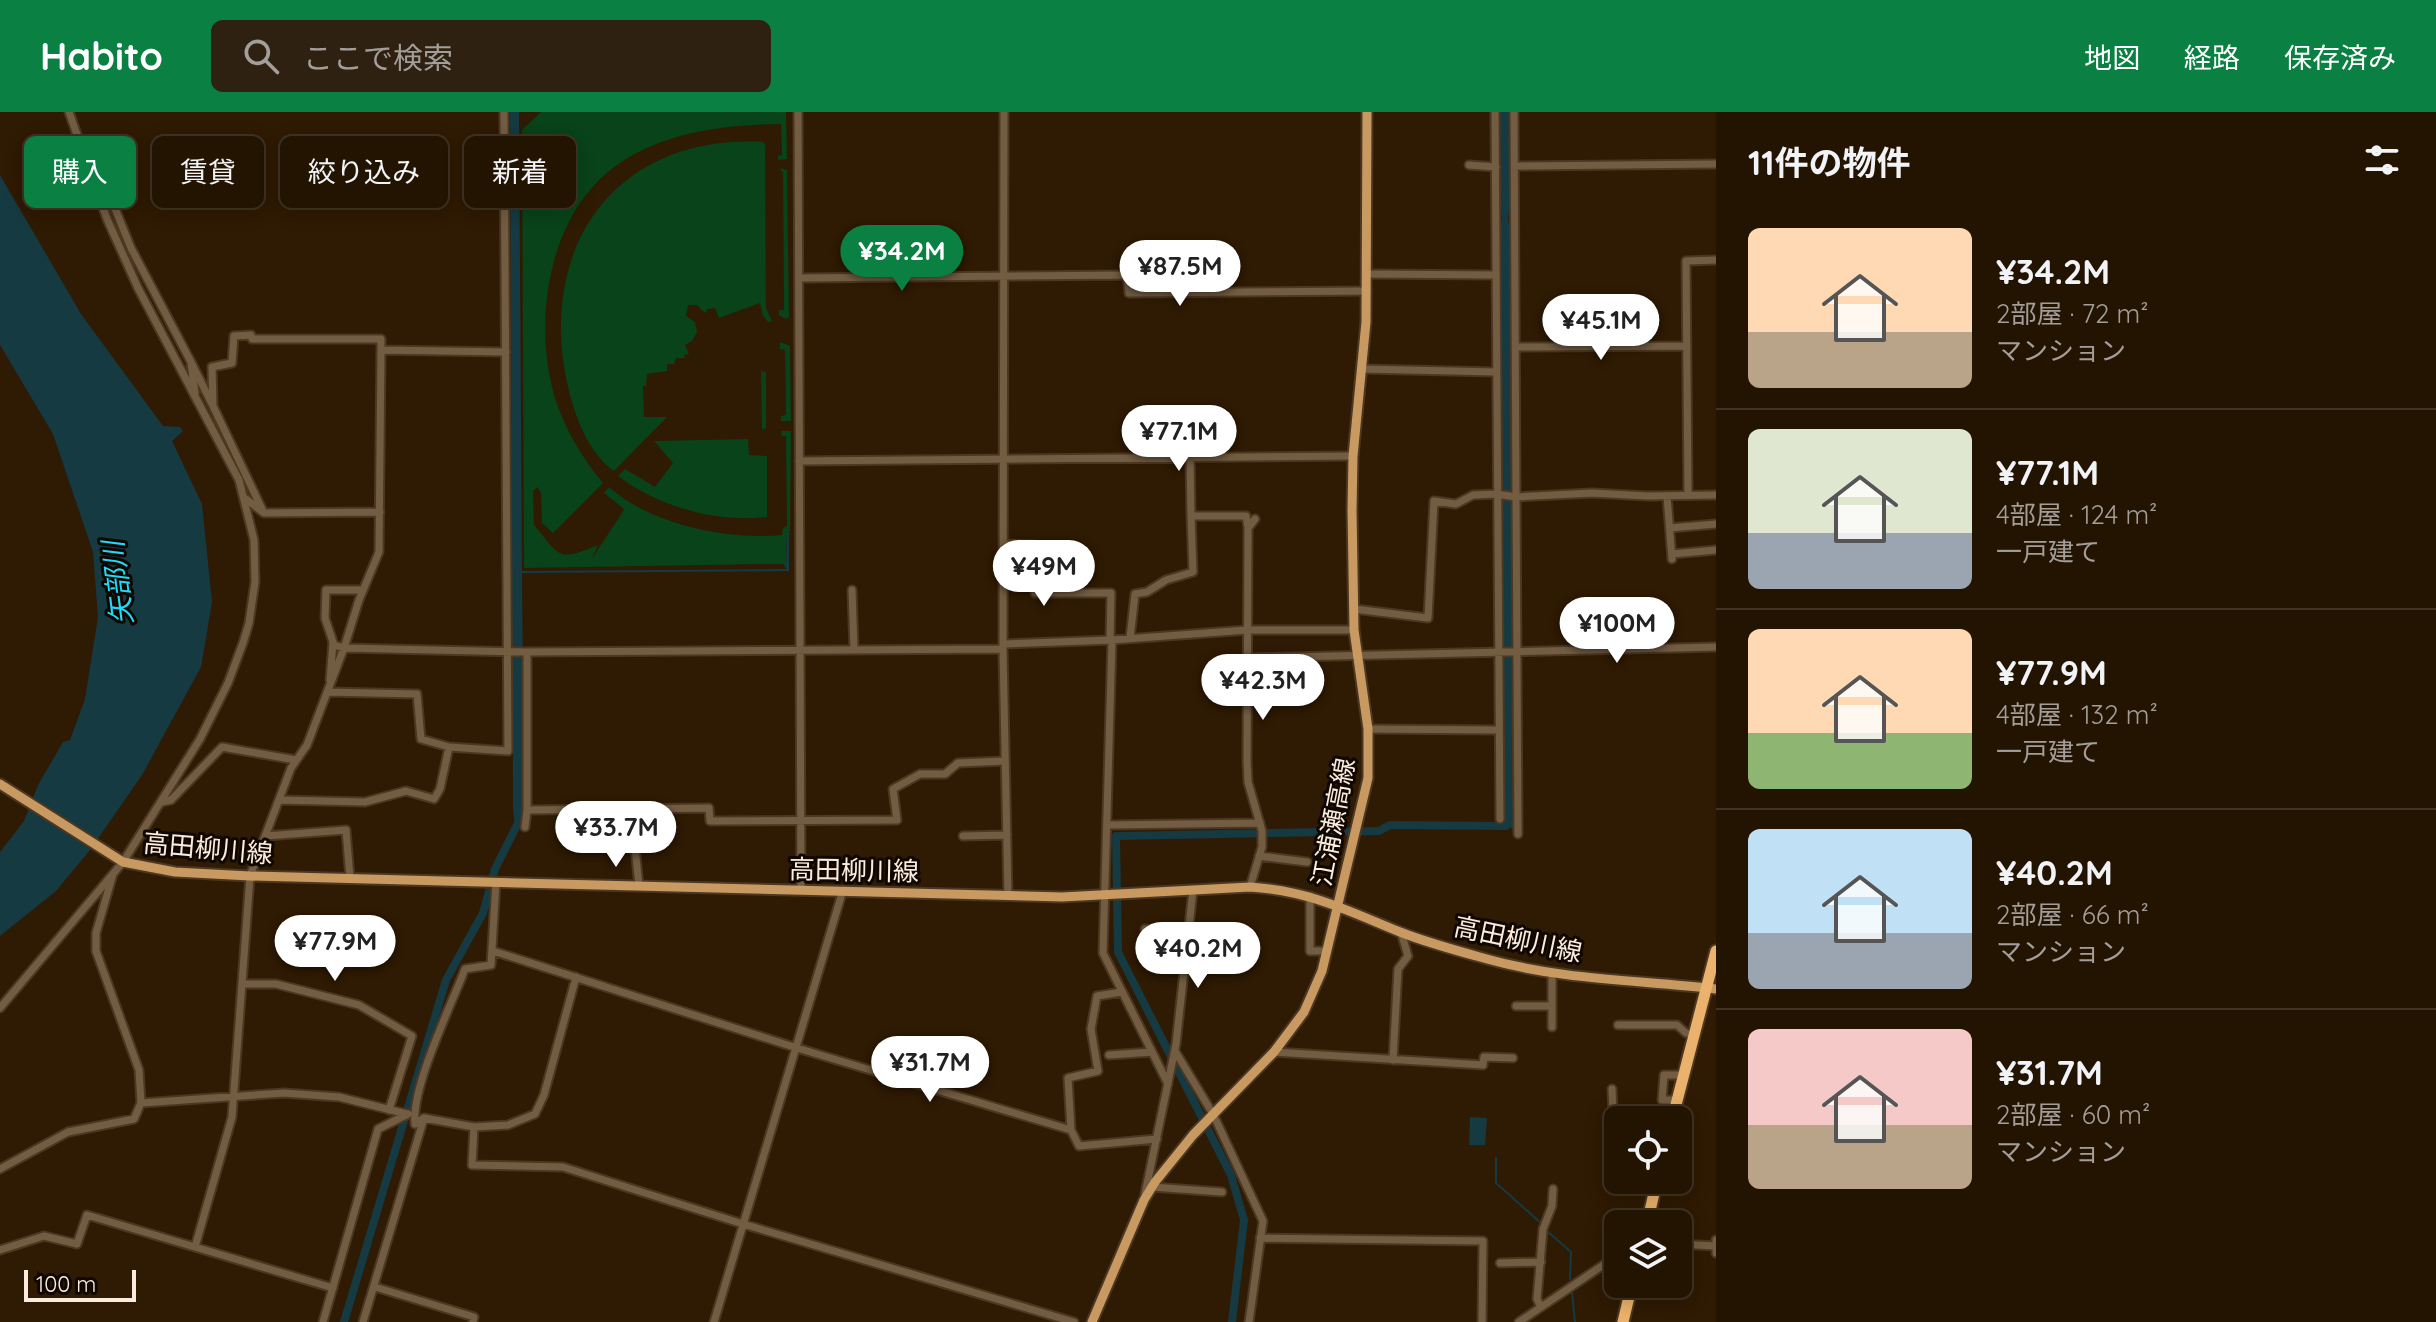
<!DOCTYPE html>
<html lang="ja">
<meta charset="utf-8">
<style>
body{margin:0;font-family:Quicksand,"Noto Sans JP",sans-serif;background:#2f2111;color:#f1f3f6;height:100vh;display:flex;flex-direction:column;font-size:30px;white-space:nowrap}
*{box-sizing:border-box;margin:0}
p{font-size:26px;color:#a39e99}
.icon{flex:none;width:44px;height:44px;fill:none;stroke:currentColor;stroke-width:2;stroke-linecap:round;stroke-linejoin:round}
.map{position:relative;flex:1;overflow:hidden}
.details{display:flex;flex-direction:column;background:#231402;width:720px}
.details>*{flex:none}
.hud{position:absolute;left:24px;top:24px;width:760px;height:72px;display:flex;gap:16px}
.tools{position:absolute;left:1604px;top:994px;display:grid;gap:16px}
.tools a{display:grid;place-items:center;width:88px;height:88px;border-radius:12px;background:#231402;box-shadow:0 4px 20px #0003,0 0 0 2px #403324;font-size:40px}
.scale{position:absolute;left:24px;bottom:20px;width:112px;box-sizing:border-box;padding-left:8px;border:4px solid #fbecde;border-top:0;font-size:22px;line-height:28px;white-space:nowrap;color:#fbecde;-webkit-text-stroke:6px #100701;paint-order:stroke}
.price{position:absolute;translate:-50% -68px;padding:0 18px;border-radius:28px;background:#fff;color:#222;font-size:26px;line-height:52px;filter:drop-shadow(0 2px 4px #0008)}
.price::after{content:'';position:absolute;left:50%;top:48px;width:24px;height:18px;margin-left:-12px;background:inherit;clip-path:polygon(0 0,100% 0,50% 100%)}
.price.on{background:#0b8043;color:#fff}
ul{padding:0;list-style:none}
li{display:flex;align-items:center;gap:24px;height:200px;padding:0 32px}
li+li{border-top:2px solid #403324}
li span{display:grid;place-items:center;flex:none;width:224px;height:160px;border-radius:12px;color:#555}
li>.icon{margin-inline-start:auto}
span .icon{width:96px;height:96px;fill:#fffc;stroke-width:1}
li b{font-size:34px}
h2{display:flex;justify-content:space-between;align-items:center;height:96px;padding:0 32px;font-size:34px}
.pill{padding:0 28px;border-radius:12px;background:#231402;box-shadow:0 4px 20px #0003,0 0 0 2px #403324;font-size:28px;line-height:72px}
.pill.on{background:#0b8043;color:#fff}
header{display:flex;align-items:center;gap:48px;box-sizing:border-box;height:112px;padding:0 40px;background:#0b8043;color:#fff}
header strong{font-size:38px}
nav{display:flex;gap:44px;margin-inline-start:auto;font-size:28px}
.search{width:560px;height:72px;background:#2f2111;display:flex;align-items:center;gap:20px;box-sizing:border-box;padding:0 28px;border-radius:12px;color:#a39e99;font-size:30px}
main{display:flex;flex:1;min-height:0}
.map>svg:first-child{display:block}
.green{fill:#084319}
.water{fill:#153a42}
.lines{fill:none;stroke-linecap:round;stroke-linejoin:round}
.stream{stroke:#153a42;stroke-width:2}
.canal{stroke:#153a42;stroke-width:8}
.minor-casing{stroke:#4c3722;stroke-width:11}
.major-casing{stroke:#4c3722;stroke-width:13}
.highway-casing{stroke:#4c3722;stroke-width:15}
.minor{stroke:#735d42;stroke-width:7}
.major{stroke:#c89a61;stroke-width:9}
.highway{stroke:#eab26c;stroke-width:11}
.labels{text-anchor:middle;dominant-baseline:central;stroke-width:6;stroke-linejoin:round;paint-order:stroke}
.street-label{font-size:26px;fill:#fbecde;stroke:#100701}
.water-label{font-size:28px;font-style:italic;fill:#21d9fa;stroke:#100701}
</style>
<header>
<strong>Habito</strong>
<div class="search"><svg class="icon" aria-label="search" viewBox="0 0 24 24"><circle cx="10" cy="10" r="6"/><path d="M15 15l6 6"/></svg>ここで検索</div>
<nav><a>地図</a><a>経路</a><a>保存済み</a></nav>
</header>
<main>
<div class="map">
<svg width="1716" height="1210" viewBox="0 0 1716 1210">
<rect width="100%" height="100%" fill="#2f1a03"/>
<!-- green -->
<path class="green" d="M541 0H786L787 47 778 48V44L782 43 781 12C723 13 656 20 608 60 547 111 533 212 555 286 565 317 582 346 603 371L553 421 542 411 541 381 537 375 533 379 534 413C561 445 557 450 598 433L591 448 622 401 624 397 604 381 609 375C652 413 726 428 782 423L783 416 787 414 786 324H782L781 319H791L790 420 787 421 786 456 783 452H763L524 456 522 18Z
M763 30 765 33 766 196 772 209 768 210 763 204 760 191 719 206 715 196 708 197 705 201 697 193H688L686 204 695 210 697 220 692 229 685 233 689 242 684 243 685 246H676L674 252H667V259L647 262 646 274H643L644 305H667L614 359C588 341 575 304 568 275 536 136 615 22 763 30Z
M779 56 787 58 789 205 786 207 779 203V198H784L783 61Z
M780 230 790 234 791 309H781V304L786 303 785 238 780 237Z
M761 259 766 260V316L762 318Z
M748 327 749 343 767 344V405C716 411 659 395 618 364L625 357 655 375 673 351 654 329Z"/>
<!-- water -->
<path class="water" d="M510 0H519L522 459 786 457 787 421H791L789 423V459L522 461 524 706 519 717 515 715 513 695Z
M1499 0H1510V96L1508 105 1510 120 1514 719 1503 708 1500 121 1502 104 1498 97Z
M0 63 81 202 163 314 180 315 183 319 172 329 202 392 212 490 201 555 142 663 90 738 56 779 0 824V740L24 709 38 673 63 630 70 628 85 587 98 505 93 440 53 322 0 233Z
M1470 1005 1487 1006 1485 1033H1469Z"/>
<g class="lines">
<!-- stream -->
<path class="stream" d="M1496 1046V1071L1542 1112
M1547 1119 1571 1140 1570 1167
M1572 1181 1575 1210"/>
<!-- canal -->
<path class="canal" d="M344 1210 446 868 483 801 495 757 519 709
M1232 1210 1244 1108 1231 1063 1118 840 1116 724 1379 719 1390 713 1506 714V701"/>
<defs>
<path id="minor" d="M798 0 801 778
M1004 0 1003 537 1008 784
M1495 0 1500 707
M1469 53 1496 55
M1514 54 1716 52
M93 64 106 74 131 136 191 250 195 281
M1367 162 1496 163
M799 166 1127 163 1129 181 1367 179
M1516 235 1687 234
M191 250 213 294 212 255 232 251 234 224 251 223 252 227H381V242
M1363 257 1496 260
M213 294 262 397
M1190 345 1191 404H1246L1248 415
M799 349 1353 344
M1688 383 1686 149 1716 148
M1667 384 1672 447
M246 387 264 401 380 400
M1670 416 1716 412
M1004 432 1034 433 1035 481H1111L1110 528
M1672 442 1716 438
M363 478H326L325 506 334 533 344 536 525 540 1003 537
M852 478 854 537
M1354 497 1428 506 1434 389 1456 392 1473 383 1497 382 1516 385 1514 0
M1130 526 1135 482 1147 480 1166 468 1193 460 1191 404
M1112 528 1103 841 1168 972
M1004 532 1112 528 1247 518H1354
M1247 546 1716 535
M330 568 333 530
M327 580 417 582 421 627 449 635
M1368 617 1499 618
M279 688 365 690 406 679 434 687 440 677 449 635 508 639 504 0
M162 690 171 688 222 635 296 648
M631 697 639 774
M527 698 709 696 710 709 897 708 893 677 920 662H945L958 651 1005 649
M1108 713 1260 711
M525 715 527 698V540
M1518 722 1516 385 1592 381 1648 384 1716 383
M265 724 346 718 350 766
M963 724 1007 723
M1259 744 1307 750
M496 770 491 853 465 857C451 894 411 975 415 1012L424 1006 474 1015 472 1053 563 1055 743 1112 1074 1210
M1250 775 1262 735V719L1248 670 1247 648 1248 416 1255 407
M1310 784V839H1327
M1145 817 1189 820
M493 839 797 936 1071 1018
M1552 862V915
M243 872H276L359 893 412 924 389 998
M1122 880 1097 884 1091 917 1098 959 1068 966 1071 1018 1079 1034 1157 1027
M1516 894H1552
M0 896 123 750 200 627 228 571 243 531 249 511 255 470 254 428 239 368 138 176 107 107 69 0
M1618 913H1677L1686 921 1693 923
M1175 939 1213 1002 1263 1109 1249 1210
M1274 940 1483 953 1484 945 1513 946
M1109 943 1152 940
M1393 948 1398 857 1408 844 1401 820
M1612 977 1613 1001 1674 999
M1677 988H1662L1664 963H1683
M141 991 284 981 339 985 407 1002
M474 1015 508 1013 535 1002 544 983 576 865
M0 1057 68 1020 134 1007 141 991 139 958 96 839V821L113 762
M1152 1075 1222 1080
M1145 1082 1176 932 1193 778
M1260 1126 1483 1129 1482 1210
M1716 1128V1141
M1678 1132 1716 1134
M195 1135 232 1005 250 764 291 656 307 633 344 536 359 488 379 440 381 238 506 240
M0 1138 44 1124 77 1132 87 1103 333 1176
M1500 1151 1541 1150
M375 1175 474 1205 473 1210
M1541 1195 1537 1187 1543 1117 1552 1094 1553 1077
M323 1210 378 1017 408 1002
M363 1210 424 1006
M714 1210 843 778
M1519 1210 1618 1143"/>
<path id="major" d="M0 672 123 750 175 760 250 764 1062 785 1250 775C1310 779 1346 798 1400 820 1428 831 1458 839 1487 847 1561 868 1640 868 1716 877
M1092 1210 1144 1088 1155 1070 1193 1023 1274 940 1304 900 1322 859 1368 666V617L1354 518 1352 398 1353 344 1366 210 1367 0"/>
<path id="highway" d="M1672 1008 1716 839
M1647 1112 1657 1068
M1623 1210 1632 1172"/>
</defs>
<!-- minor casing -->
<use href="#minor" class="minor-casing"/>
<!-- major casing -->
<use href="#major" class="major-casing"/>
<!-- highway casing -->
<use href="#highway" class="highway-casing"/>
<!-- minor -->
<use href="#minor" class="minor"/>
<!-- major -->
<use href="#major" class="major"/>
<!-- highway -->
<use href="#highway" class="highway"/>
</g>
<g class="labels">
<!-- street labels -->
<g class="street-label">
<text transform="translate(1333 710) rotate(-79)">江浦瀬高線</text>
<text transform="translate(208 736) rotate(5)">高田柳川線</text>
<text transform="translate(854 758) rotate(1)">高田柳川線</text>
<text transform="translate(1518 827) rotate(12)">高田柳川線</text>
</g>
<!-- water labels -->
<g class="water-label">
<text transform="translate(117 471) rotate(-97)">矢部川</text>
</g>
</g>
</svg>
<div class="tools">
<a><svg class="icon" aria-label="locate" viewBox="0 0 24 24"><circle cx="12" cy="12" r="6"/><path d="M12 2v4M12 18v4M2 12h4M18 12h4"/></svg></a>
<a><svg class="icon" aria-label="layers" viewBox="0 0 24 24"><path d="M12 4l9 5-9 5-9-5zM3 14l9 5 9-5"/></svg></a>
</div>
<div class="scale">100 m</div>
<b class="price on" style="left:902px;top:181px">¥34.2M</b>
<b class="price" style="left:1180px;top:196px">¥87.5M</b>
<b class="price" style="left:1601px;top:250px">¥45.1M</b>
<b class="price" style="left:1179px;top:361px">¥77.1M</b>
<b class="price" style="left:1044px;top:496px">¥49M</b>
<b class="price" style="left:1617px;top:553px">¥100M</b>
<b class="price" style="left:1263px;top:610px">¥42.3M</b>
<b class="price" style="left:616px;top:757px">¥33.7M</b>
<b class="price" style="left:335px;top:871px">¥77.9M</b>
<b class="price" style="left:1198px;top:878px">¥40.2M</b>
<b class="price" style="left:930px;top:992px">¥31.7M</b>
<div class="hud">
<a class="pill on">購入</a>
<a class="pill">賃貸</a>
<a class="pill">絞り込み</a>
<a class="pill">新着</a>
</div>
</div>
<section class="details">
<h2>11件の物件<svg class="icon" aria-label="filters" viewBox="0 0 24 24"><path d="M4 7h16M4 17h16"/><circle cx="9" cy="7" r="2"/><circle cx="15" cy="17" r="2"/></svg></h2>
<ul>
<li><span style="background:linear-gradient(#ffd9b3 65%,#b9a48a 0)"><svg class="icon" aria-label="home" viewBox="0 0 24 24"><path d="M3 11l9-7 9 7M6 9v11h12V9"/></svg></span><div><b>¥34.2M</b><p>2部屋 · 72 m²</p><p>マンション</p></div></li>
<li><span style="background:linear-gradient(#dfe7d0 65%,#9aa5b1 0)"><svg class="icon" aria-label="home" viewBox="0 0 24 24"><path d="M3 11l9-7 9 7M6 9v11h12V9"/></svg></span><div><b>¥77.1M</b><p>4部屋 · 124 m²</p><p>一戸建て</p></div></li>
<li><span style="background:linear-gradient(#ffd9b3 65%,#8fb573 0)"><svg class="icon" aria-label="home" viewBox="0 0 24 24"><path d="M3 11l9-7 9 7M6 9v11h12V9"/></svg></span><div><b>¥77.9M</b><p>4部屋 · 132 m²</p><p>一戸建て</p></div></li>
<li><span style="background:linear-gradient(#bfe0f5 65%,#9aa5b1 0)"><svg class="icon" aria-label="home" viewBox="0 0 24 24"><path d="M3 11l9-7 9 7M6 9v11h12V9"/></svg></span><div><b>¥40.2M</b><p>2部屋 · 66 m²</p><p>マンション</p></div></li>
<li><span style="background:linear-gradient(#f6c9c9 60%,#b9a48a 0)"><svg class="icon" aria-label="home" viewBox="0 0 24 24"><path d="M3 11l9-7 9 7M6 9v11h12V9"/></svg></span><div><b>¥31.7M</b><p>2部屋 · 60 m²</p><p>マンション</p></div></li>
</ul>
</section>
</main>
